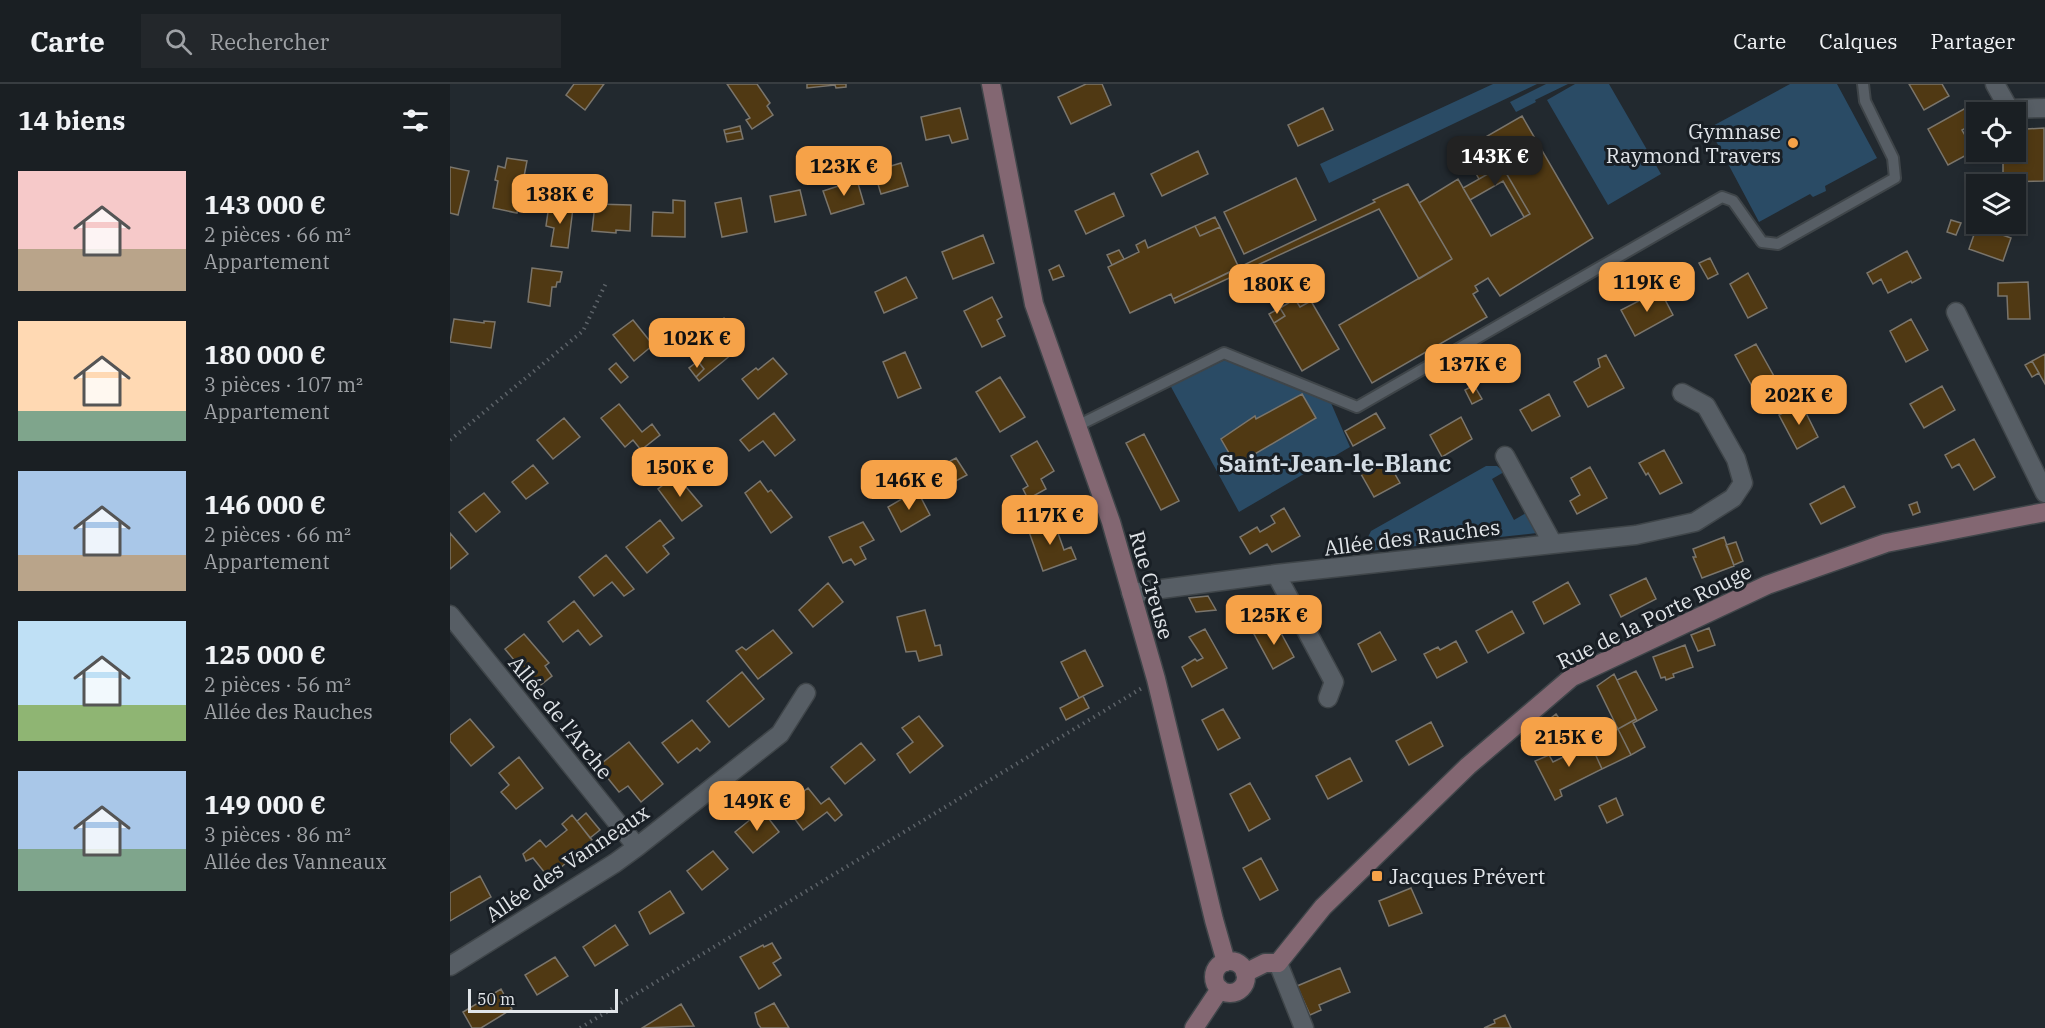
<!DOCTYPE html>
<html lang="fr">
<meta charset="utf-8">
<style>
body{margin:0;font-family:"IBM Plex Serif",serif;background:#23272b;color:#f1f3f6;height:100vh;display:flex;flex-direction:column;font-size:22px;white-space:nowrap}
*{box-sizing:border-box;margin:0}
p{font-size:20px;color:#9fa2a6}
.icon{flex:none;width:33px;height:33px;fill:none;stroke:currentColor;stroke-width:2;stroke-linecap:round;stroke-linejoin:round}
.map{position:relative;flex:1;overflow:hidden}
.sheet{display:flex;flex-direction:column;background:#1a1f23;width:450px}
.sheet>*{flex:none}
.controls{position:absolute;left:1516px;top:18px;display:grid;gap:12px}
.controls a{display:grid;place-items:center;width:60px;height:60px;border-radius:0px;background:#1a1f23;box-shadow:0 3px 9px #0003,0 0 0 2px #383d41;font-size:30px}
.scale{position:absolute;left:18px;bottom:15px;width:150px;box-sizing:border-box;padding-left:6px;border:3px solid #e1e5e9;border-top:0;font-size:16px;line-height:21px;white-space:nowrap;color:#e1e5e9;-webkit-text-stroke:4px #191f25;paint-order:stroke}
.price{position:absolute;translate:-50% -51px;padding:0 14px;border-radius:12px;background:#f6a248;color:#111;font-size:20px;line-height:39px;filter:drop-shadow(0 2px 3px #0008)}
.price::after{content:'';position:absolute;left:50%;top:36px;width:18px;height:14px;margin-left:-9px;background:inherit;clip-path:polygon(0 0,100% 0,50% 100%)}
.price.active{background:#222;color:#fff}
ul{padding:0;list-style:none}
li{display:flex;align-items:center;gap:18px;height:150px;padding:0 18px}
li span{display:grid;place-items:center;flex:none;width:168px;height:120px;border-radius:0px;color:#555}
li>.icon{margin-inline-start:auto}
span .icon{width:72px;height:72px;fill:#fffc;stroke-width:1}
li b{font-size:26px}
h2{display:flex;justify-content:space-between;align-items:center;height:72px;padding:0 18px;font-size:26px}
header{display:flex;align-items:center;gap:36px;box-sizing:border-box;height:84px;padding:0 30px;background:#1a1f23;border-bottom:2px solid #383d41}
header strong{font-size:28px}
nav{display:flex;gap:33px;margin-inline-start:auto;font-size:21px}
.search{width:420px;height:54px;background:#23272b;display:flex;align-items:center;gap:15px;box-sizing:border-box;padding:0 21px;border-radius:0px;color:#9fa2a6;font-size:22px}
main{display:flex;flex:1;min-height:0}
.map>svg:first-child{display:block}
.green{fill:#2a4b65}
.building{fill:#503913;stroke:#7a756c;stroke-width:1.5}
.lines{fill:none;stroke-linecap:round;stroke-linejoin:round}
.lane-casing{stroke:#3f4549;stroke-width:14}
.street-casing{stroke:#3f4549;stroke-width:21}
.secondary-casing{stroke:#3f4549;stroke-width:21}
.path{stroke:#5d6369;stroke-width:4;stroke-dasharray:1.5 4.5;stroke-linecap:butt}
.lane{stroke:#575e65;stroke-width:10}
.street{stroke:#575e65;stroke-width:18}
.secondary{stroke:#836772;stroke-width:18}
.poi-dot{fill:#f6a248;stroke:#191f25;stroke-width:2}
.labels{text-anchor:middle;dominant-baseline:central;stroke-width:6;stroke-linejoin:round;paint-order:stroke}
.poi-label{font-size:21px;fill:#e1e5e9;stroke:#191f25;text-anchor:end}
.street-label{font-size:21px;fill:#e1e5e9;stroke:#191f25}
.quarter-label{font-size:24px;font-weight:bold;fill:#d3dce4;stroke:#191f25}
</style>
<header>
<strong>Carte</strong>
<div class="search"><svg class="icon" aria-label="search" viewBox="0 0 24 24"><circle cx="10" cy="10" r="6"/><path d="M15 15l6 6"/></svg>Rechercher</div>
<nav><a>Carte</a><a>Calques</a><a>Partager</a></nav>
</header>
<main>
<section class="sheet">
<h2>14 biens<svg class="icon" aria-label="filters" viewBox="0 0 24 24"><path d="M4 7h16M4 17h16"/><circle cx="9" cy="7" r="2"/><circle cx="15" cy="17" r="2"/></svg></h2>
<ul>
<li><span style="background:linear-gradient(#f6c9c9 65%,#b9a48a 0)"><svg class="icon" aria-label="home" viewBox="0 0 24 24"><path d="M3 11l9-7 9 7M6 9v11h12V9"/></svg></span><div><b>143 000 €</b><p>2 pièces · 66 m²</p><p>Appartement</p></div></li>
<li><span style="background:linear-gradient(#ffd9b3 75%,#7fa58c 0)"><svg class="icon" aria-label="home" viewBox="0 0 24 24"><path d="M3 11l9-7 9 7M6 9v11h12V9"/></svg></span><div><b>180 000 €</b><p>3 pièces · 107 m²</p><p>Appartement</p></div></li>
<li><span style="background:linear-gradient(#a9c7e8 70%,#b9a48a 0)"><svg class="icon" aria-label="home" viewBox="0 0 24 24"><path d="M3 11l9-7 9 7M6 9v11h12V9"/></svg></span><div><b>146 000 €</b><p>2 pièces · 66 m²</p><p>Appartement</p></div></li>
<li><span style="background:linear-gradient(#bfe0f5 70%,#8fb573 0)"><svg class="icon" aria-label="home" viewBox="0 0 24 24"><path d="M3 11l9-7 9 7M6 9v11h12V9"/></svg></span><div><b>125 000 €</b><p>2 pièces · 56 m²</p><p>Allée des Rauches</p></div></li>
<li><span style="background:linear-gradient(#a9c7e8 65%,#7fa58c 0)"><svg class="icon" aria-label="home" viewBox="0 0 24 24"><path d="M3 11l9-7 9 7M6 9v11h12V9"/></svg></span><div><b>149 000 €</b><p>3 pièces · 86 m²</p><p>Allée des Vanneaux</p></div></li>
</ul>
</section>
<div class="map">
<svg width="1595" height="944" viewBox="0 0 1595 944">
<rect width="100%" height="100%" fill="#22292f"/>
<!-- green -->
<path class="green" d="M1043 0H1087L879 99 870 80Z
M1096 0H1118L1085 16 1086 18 1066 28 1060 18Z
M1125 0H1159L1211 90 1158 121 1097 16Z
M1340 0H1387L1427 74 1375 102 1376 107 1363 113 1360 110 1309 138 1259 44Z
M775 276 881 319 900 363 789 428 720 301Z
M1036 382H1047L1054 388 1042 395 1064 436 1076 429 1087 449 919 467 915 459 921 447Z"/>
<!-- building -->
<path class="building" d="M124 0H154L135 26 116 11Z
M277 0H307L320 19 317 22 323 31 302 45 296 36 300 34Z
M357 0H396V3L386 4 385 1 357 4Z
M636 0H652L661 21 621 40 608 13Z
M1459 0H1492L1499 12 1474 26Z
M1523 20 1528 28 1527 38 1512 46 1524 67 1498 81 1478 45Z
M510 24 518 55 502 59 499 51 476 56 471 33Z
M873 24 883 46 848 62 838 41Z
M1072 32 1143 154 1050 212 1038 194 1025 202 1028 207 1023 210 1037 233 922 299 889 241 1002 175 969 119 1008 95 1041 152 1080 130 1052 82 1029 95 1013 66Z
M290 42 291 47 275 50 274 46Z
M1594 44V97L1553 98V68H1576V45Z
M291 47 293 55 277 58 275 50Z
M748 67 758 90 712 112 701 90Z
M57 74 77 77 67 129 43 124 48 97 45 96 48 82 55 84Z
M451 79 458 102 431 110 424 87Z
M1052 82 1080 130 1074 133 1053 97 1020 116 1013 104Z
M0 83 19 87 8 131 0 129Z
M846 94 866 136 794 170 774 128Z
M407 96 414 120 381 130 373 107Z
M958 100 1002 175 969 195 929 125 725 219 723 215 925 118 923 116Z
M350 106 356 131 325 138 320 112Z
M664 109 674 132 636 150 625 127Z
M291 114 297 148 272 153 265 119Z
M223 116 235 117V153L202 152 203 128 223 129Z
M145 120 181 121 180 147 166 146V149L142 147Z
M99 121 123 124 118 164 101 162 104 144 96 142Z
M765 133 770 143 750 152 745 142Z
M1501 136 1511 139 1506 151 1497 148Z
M745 142 750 152 770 143 789 184 723 215 721 210 680 229 658 183 689 168 686 161 695 156 698 164Z
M1527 142 1561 154 1553 177 1519 165Z
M533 151 544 179 503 195 492 168Z
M669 166 674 175 662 181 657 171Z
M1457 167 1471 194 1462 199 1461 197 1438 209 1431 195 1423 200 1417 189Z
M1260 174 1268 190 1258 195 1249 179Z
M609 181 614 192 603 196 599 186Z
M82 184 112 188 110 198H107L106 203H102L100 222 78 218Z
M1298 189 1317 224 1298 234 1280 200Z
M456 193 467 214 434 229 425 208Z
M1578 198 1580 235H1558L1557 212H1548V199Z
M1210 206 1223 231 1185 252 1171 226Z
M856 208 861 217 850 223 845 215Z
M542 213 552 233 547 236 555 252 532 263 514 227Z
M845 215 850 223 861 217 889 265 852 287 824 239 835 232 830 224Z
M830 224 835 232 824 239 819 230Z
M274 234 290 253 281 260 287 266 249 297 246 293 254 285 243 271 271 247 266 241Z
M4 235 34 239V237L45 238 41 264 0 258Z
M1461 235 1478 266 1456 278 1440 247Z
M183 236 203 261 184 277 163 251Z
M1306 260 1325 294 1304 306 1285 271Z
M455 268 471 304 448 314 433 278Z
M1595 270V300L1582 277Z
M1156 271 1174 304 1138 323 1124 298 1150 283 1148 275Z
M323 274 337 290 308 315 292 295 306 284 308 286Z
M248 277 254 285 246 293 239 284Z
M1582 277 1589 289 1582 293 1575 281Z
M166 279 178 293 171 299 159 285Z
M550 293 575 333 550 348 526 308Z
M1024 301 1032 315 1022 320 1015 306Z
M1492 302 1505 326 1474 344 1460 320Z
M852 310 866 334 786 381 771 355 805 332 806 335Z
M1099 310 1110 332 1082 347 1070 326Z
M1351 319 1368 353 1347 365 1329 331Z
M169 320 192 348 202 340 210 351 191 366 183 356 175 363 151 334Z
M324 329 345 356 325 372 313 357 299 367 290 356Z
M926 329 935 344 903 362 895 347Z
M1011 333 1022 355 992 373 980 351Z
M114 334 130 353 103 375 87 356Z
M694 350 729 417 711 426 676 359Z
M1524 355 1545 393 1524 406 1509 380 1502 384 1495 371Z
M587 357 604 387 591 395 596 405 578 415 573 405 578 402 561 372Z
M1214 366 1232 399 1210 410 1198 389 1196 391 1189 379Z
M506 374 517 391 491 405 481 387Z
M937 376 950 399 924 413 911 390Z
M83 381 98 399 76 415 62 398Z
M1140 383 1157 414 1127 430 1120 417 1130 411 1121 394Z
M226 391 252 422 232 437 208 405Z
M310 397 318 408 321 406 342 433 321 449 295 409Z
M1394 402 1405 423 1371 440 1360 420Z
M467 406 480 431 451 448 438 423Z
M34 409 50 428 26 448 9 428Z
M1467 418 1470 428 1463 431 1459 421Z
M575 423 580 431 562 442 557 432Z
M834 424 850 452 822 468 817 460 800 470 790 453 807 443 810 448 825 439 821 432Z
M603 435 614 466 621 463 626 475 593 487 578 445Z
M210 436 224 454 213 462 219 470 197 489 176 463Z
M413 438 424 456 410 463 416 475 405 481 401 475 393 479 379 453Z
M0 449 18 470 0 485Z
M1274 453 1284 482 1252 494 1243 473H1246L1243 465Z
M1286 458 1293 477 1284 481 1276 461Z
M156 471 184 505 174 512 162 498 144 512 129 493Z
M1196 494 1206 515 1171 533 1160 511Z
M1118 498 1130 520 1094 540 1083 518Z
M378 499 393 518 363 543 349 526Z
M758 512 766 526 746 528 739 514Z
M124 517 152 552 140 561 128 546 113 558 98 538Z
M475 526 485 562 490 561 492 571 469 577 466 567 456 568 447 533Z
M1062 527 1074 549 1038 569 1026 547Z
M825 538 844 573 823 585 804 550Z
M1259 544 1265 561 1248 567 1241 551Z
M755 545 777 584 742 603 732 583 745 575 747 577 753 574 739 553Z
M323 546 342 569 308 595 286 567 292 563 296 566Z
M930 548 946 576 922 588 908 560Z
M74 550 99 579 95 582 102 592 87 604 55 565Z
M1006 557 1017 578 987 594 974 570 988 563 990 566Z
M1235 561 1243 583 1223 590 1224 593 1216 596 1215 593 1211 594 1203 573Z
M635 566 653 602 629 614 611 578Z
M1186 587 1207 626 1187 637 1167 596Z
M292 588 314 615 279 643 257 617Z
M1164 590 1186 635 1168 645 1147 602Z
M633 612 639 624 616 636 610 624Z
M773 625 790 654 768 666 752 636Z
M1106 630 1117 646 1092 663 1091 659 1079 667 1071 657Z
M469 632 493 662 460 689 447 670 463 658 452 644Z
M20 635 44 663 21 682 0 657V651Z
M1186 635 1187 637 1183 639 1195 663 1181 671 1168 645Z
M242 636 260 658 250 667 247 664 228 679 212 659Z
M981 638 993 662 959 681 946 657Z
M1168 645 1181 671 1152 685 1138 654 1149 648 1151 653Z
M1138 654 1152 685 1110 706 1112 712 1105 716 1085 677 1099 671 1103 678 1132 664 1129 659Z
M179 658 213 700 191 718 178 702 169 708 148 682Z
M411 659 425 676 395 700 381 683Z
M69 673 93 704 66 725 51 708 59 701 49 689Z
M900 674 912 697 878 715 866 692Z
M800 699 820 735 799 747 780 710Z
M358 704 371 720 379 714 392 731 385 737 377 728 353 746 335 722Z
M1166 714 1173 731 1157 739 1149 722Z
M312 726 329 748 303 769 285 748Z
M136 729 150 746 140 754 127 737Z
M122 731 142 756 99 794 83 774 76 777 73 770 90 756 96 763 117 746 112 740Z
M263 767 278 785 252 806 237 787Z
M811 774 828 806 810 816 793 784Z
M30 792 41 813 0 837V809Z
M961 804 972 829 939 842 929 817Z
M220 807 234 829 200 850 189 828Z
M165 841 178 861 145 882 133 863Z
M322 859 331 874 323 879 331 891 309 905 290 873 313 861 314 863Z
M105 873 118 892 87 911 75 891Z
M890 884 900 908 869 921 871 926 860 931 847 902Z
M51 905 62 925 31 944H22L13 928Z
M324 919 339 944H311L308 940 305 929Z
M231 920 244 942 192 944Z
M1055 931 1061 944H1034L1045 939 1044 936Z"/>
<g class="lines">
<defs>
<path id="lane" d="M625 343 774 269 907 323 1272 113 1283 117 1312 158 1328 160 1445 94 1443 74 1415 17 1413 0"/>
<path id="street" d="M1545 0 1559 25 1595 24
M1506 228 1595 409
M1055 372 1103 460
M826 490 884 598 878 614
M681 509 826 490 1186 451 1245 438 1283 414 1293 399 1286 375 1256 322 1232 309
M0 531 187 763
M828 879 854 944
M0 882 165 779 187 763 330 650 356 609"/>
<path id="secondary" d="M541 0 584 220 661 438 706 595 764 836 776 878
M764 893a16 16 0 1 1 32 0a16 16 0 1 1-32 0Z
M795 889 815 879H828L873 823 1018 682 1122 593 1317 501 1436 459 1595 428
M744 944 770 905"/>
</defs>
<!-- lane casing -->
<use href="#lane" class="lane-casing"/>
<!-- street casing -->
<use href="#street" class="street-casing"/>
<!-- secondary casing -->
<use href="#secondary" class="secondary-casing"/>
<!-- path -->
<path class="path" d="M0 356 133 247 156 199
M130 944 692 604"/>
<!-- lane -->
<use href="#lane" class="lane"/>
<!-- street -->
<use href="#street" class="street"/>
<!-- secondary -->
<use href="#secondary" class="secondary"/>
</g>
<!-- markers -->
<g class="poi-dot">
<circle cx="1343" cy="59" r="6"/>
<rect x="921" y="786" width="12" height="12" rx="3"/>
</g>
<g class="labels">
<!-- poi labels -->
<g class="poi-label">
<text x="1331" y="47">Gymnase<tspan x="1331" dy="24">Raymond Travers</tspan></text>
<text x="939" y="792" text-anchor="start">Jacques Prévert</text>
</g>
<!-- street labels -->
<g class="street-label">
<text transform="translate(962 453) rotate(-7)">Allée des Rauches</text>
<text transform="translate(702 501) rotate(74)">Rue Creuse</text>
<text transform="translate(1204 532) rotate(-26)">Rue de la Porte Rouge</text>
<text transform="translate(111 633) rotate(51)">Allée de l'Arche</text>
<text transform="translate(117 779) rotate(-34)">Allée des Vanneaux</text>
</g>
<!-- quarter labels -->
<g class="quarter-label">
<text x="885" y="379">Saint-Jean-le-Blanc</text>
</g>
</g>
</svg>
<div class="controls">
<a><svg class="icon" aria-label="locate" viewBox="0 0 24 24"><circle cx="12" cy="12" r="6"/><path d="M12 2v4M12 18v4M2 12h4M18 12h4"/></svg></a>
<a><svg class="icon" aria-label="layers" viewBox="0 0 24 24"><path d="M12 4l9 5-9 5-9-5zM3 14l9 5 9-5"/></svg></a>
</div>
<div class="scale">50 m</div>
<b class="price active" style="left:1045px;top:103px">143K €</b>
<b class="price" style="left:394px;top:113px">123K €</b>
<b class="price" style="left:110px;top:141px">138K €</b>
<b class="price" style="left:1197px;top:229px">119K €</b>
<b class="price" style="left:827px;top:231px">180K €</b>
<b class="price" style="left:247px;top:285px">102K €</b>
<b class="price" style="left:1023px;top:311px">137K €</b>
<b class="price" style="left:1349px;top:342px">202K €</b>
<b class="price" style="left:230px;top:414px">150K €</b>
<b class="price" style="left:459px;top:427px">146K €</b>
<b class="price" style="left:600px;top:462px">117K €</b>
<b class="price" style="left:824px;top:562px">125K €</b>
<b class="price" style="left:1119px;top:684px">215K €</b>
<b class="price" style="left:307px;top:748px">149K €</b>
</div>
</main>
